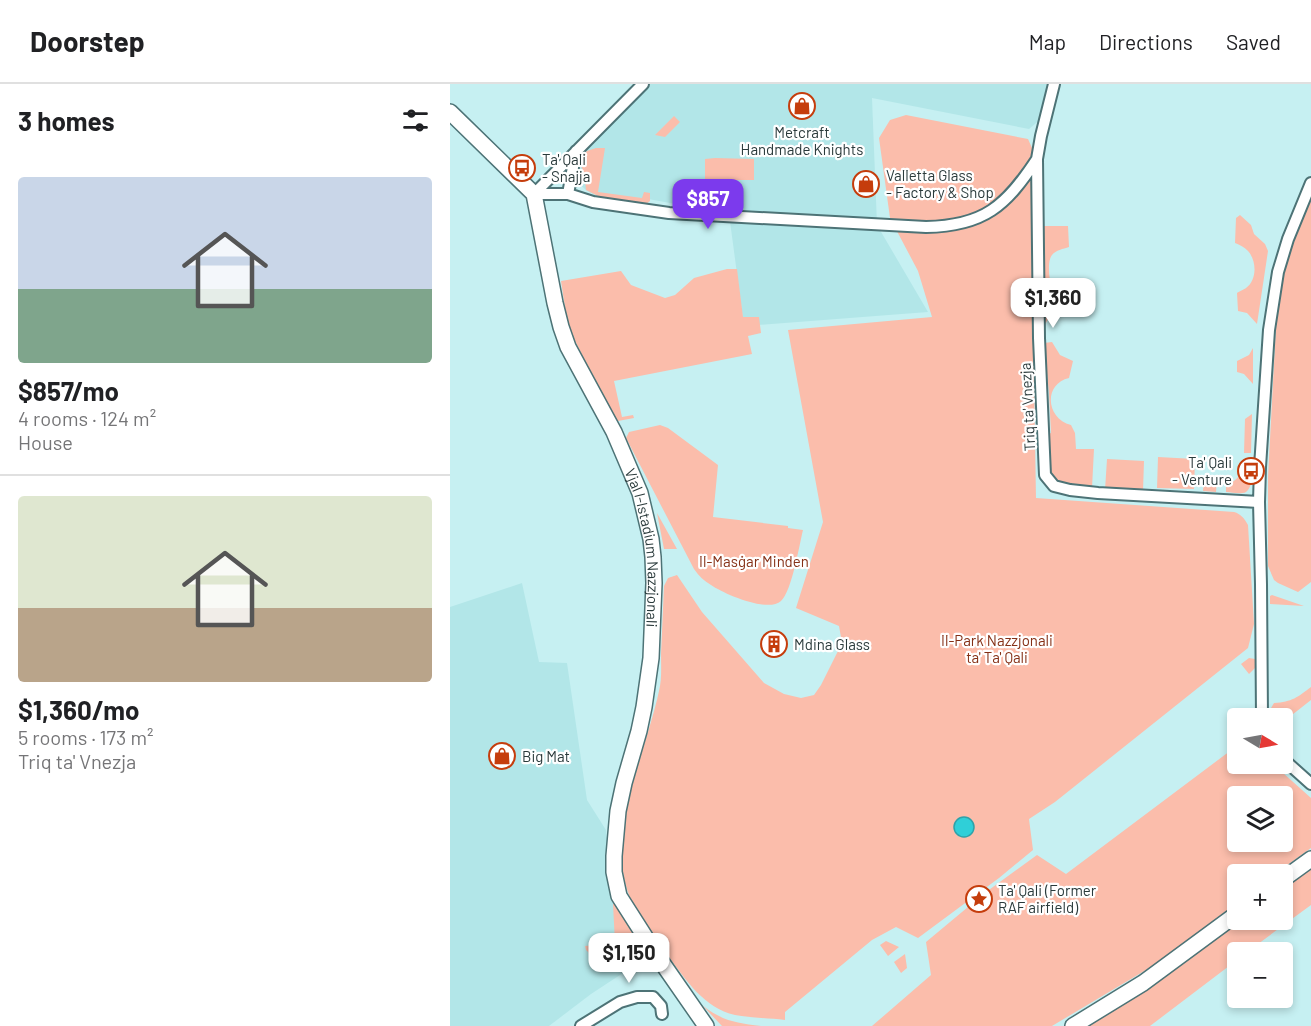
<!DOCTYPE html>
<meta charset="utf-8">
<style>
body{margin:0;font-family:Barlow,sans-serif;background:#f2f2f2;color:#202124;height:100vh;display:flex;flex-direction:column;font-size:22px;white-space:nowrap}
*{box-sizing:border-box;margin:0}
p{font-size:20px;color:#757577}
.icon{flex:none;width:33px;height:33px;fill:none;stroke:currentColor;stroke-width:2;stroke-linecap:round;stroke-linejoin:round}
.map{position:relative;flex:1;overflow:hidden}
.details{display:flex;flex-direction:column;background:#fff;width:450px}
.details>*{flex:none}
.needle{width:39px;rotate:100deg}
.tools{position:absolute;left:777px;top:624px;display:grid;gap:12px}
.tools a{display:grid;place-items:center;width:66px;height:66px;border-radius:6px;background:#fff;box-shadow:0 3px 9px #0003;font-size:30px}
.price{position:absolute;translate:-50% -51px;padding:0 14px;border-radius:12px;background:#fff;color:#222;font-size:20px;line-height:39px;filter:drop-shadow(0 2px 3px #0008)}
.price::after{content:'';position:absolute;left:50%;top:36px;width:18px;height:14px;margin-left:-9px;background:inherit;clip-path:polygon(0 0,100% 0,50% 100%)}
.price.selected{background:#7c3aed;color:#fff}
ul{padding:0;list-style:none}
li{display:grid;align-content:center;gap:12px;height:318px;padding:0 18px}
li+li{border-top:2px solid #e0e0e0}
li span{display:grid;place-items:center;height:186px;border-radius:6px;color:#555}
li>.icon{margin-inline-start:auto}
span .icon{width:108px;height:108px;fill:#fffc;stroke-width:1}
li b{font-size:26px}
h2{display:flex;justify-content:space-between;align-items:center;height:72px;padding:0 18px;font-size:26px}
header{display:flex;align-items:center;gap:36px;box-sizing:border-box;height:84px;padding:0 30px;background:#fff;border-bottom:2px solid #e0e0e0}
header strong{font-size:28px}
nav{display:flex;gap:33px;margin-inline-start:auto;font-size:21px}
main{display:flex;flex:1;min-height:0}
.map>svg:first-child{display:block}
.built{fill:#b2e6e8}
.green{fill:#fbbdab;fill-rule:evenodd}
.water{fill:#2fcfd8;stroke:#2ea2a9;stroke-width:1.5}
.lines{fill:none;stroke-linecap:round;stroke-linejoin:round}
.minor-casing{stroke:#4d7376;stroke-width:14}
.secondary-casing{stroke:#4d7376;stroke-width:18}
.minor{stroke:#fff;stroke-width:10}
.secondary{stroke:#fff;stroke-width:15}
.labels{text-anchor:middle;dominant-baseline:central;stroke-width:4.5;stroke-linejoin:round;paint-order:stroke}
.poi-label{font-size:15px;fill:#2a3a3b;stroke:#fff;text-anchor:start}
.street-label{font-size:15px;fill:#2a3a3b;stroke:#fff}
.park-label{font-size:15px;fill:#853016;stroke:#fff}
</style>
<header>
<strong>Doorstep</strong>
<nav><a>Map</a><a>Directions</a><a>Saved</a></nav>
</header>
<main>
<section class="details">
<h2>3 homes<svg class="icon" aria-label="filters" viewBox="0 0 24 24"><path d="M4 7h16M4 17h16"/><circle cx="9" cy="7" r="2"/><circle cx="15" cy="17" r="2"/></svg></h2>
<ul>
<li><span style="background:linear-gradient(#c9d6e8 60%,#7fa58c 0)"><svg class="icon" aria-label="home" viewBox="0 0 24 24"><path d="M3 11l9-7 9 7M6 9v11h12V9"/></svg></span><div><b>$857/mo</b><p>4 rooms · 124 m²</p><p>House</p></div></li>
<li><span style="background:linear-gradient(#dfe7d0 60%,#b9a48a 0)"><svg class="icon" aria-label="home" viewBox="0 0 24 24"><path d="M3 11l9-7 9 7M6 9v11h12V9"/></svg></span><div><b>$1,360/mo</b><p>5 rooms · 173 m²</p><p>Triq ta' Vnezja</p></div></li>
</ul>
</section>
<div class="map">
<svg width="861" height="942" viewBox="0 0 861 942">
<rect width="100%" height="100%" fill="#c6f0f2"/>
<!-- built -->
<path class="built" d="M199 0H599L592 34 579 45 422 14 427 141 478 228 294 242 279 130 193 114 148 113 136 106 122 93 127 76Z
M72 499 89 578 117 579 137 716 156 746 164 813 199 872 141 910 99 942H0V523Z"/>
<!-- green -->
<path class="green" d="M456 31 578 55 587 75 581 114 586 414 784 428C791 430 794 434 798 441L804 540 798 564 605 718 579 735 583 766 549 794 468 854 446 843 422 856 335 928V936C319 934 301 934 285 931 254 924 236 896 218 872 203 853 188 833 179 811 155 748 196 669 209 607 212 595 211 582 211 570 212 548 213 525 214 502L218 494 227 491 252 528 314 599 334 610 351 614 364 611 371 601 392 559 389 542 346 524 373 438 338 246 482 233 468 187 440 134 429 54 440 36Z
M224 32 230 38 215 53 205 51Z
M146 64H155L148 108 192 114 194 108 200 109V117L195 121 150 113 136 106C135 95 135 85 127 77L137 67Z
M265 74 304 75V96H255V75Z
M861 112V498L848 508 828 499 824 496 818 482V393L827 223C832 182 846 150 861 112Z
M790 131 801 141 804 150 815 160 818 167 807 240 797 229 788 227 787 209C788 208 795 205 796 204 807 196 807 177 798 167 794 163 790 161 785 159L786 134Z
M592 142H618L619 163C613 165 606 166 602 171 599 175 599 181 599 185 599 202 605 209 621 211L622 221C608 225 601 228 595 241Z
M277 185H287L293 233H309L311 249 298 252 302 270 164 297 172 333 183 331 184 334 168 337 164 334 122 251 116 230 111 197 171 187 181 201 215 214 225 211 244 194Z
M602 258 610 271 623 277 619 294C593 300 596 335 621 341L625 349 626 365H644L642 404C594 401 599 392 598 350L601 349 599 309 594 259Z
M803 264V300L794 290 787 288V277L799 271Z
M802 330 801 369H794L795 335Z
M210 341 218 344 268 381 263 433 338 442V444L353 446C349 462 342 507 331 517 318 529 274 510 261 501 254 497 249 492 244 485L176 354 179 348Z
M804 371C803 379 804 403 796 408 790 411 782 408 776 408V402C789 396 797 383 804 371Z
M708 373 745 375 744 405 707 404Z
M657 375 694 377 693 407 655 406Z
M754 396 767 397 766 408 753 407Z
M207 429 227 465H214Z
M822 511 854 522 820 520V512Z
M799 574 805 575V584L799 590 791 580Z
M861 603V616L833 638 832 634H820L821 624 824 619C842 618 848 613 861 603Z
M784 664H787L788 680H823L861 714V764L825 790H788L787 819 706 880 602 942H422L481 891 476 858 536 808 587 771 616 790ZM832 712V758H788V712Z
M861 782V821L797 868H788L787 876 700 942H637L788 836H832L833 802Z
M163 820H166L190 862 141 866 140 870 136 866 135 862 165 859Z
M436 857 449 863 438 872 430 861Z
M455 870 457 884 451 889 444 878Z
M252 921C272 937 286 939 311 942H272Z"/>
<!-- water -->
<path class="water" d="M504 743a10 10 0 1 1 20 0a10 10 0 1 1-20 0Z"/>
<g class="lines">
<defs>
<path id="minor" d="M604 0 591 52 587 75 589 254 595 391 604 402 620 406 648 409 809 418
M84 110H118L143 118 219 129 476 143C534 142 556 122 587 75
M84 110 193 0
M118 110 126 67
M812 634 811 500 809 418 810 383 819 246 828 188 838 155 861 99
M832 674 861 700
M131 942 170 918 187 913H203L211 922 212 930"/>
<g id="secondary">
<path id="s1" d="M0 28 84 110 105 219 111 243 118 263 164 348 190 409 201 455 203 473 204 499 201 574 194 623 189 647 174 699 168 727 164 772V788L169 812 206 870 256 942"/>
<path d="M832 796 861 775"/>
<path d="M623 942 693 899 788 829"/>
</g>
</defs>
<!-- minor casing -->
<use href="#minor" class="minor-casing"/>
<!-- secondary casing -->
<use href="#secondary" class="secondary-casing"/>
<!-- minor -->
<use href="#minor" class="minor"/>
<!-- secondary -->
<use href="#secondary" class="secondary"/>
</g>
<!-- icons -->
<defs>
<symbol id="shop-ring" viewBox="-11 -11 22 22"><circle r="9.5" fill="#fff" stroke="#c53d0c" stroke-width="1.5"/><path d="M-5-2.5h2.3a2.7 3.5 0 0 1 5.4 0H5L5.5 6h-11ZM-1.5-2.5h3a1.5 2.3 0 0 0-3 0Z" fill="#c53d0c"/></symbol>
<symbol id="bus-ring" viewBox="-11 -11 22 22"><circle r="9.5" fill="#fff" stroke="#c53d0c" stroke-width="1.5"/><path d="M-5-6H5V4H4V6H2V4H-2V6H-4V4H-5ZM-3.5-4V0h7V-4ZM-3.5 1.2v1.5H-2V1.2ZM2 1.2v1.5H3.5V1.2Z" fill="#c53d0c"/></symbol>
<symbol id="building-ring" viewBox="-11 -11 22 22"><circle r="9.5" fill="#fff" stroke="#c53d0c" stroke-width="1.5"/><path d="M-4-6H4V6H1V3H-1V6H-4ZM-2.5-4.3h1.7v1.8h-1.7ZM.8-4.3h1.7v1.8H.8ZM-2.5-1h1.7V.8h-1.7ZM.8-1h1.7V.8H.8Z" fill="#c53d0c"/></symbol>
<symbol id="sight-ring" viewBox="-11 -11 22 22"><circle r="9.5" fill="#fff" stroke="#c53d0c" stroke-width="1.5"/><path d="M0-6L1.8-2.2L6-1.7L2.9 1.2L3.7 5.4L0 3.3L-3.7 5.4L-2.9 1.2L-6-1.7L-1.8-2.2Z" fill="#c53d0c"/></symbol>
</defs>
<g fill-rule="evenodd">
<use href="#shop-ring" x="337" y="7" width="30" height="30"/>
<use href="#bus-ring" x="57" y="69" width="30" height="30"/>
<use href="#shop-ring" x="401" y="85" width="30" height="30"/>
<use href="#bus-ring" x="786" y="372" width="30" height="30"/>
<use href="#building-ring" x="309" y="545" width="30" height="30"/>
<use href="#shop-ring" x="37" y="657" width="30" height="30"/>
<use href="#sight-ring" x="514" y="800" width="30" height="30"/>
</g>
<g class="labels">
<!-- poi labels -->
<g class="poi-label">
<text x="352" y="48" text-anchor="middle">Metcraft<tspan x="352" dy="17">Handmade Knights</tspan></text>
<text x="92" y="75">Ta' Qali<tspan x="92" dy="17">- Snajja</tspan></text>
<text x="436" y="91">Valletta Glass<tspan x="436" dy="17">- Factory &amp; Shop</tspan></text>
<text x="782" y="378" text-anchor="end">Ta' Qali<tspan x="782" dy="17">- Venture</tspan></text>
<text x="344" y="560">Mdina Glass</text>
<text x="72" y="672">Big Mat</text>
<text x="548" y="806">Ta' Qali (Former<tspan x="548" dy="17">RAF airfield)</tspan></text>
</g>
<!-- street labels -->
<g class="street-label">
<text transform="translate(577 323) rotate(-93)">Triq ta' Vnezja</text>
<text stroke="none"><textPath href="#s1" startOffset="492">Vjal l-Istadium Nazzjonali</textPath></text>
</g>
<!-- park labels -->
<g class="park-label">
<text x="304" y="477">Il-Masġar Minden</text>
<text x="547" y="556">Il-Park Nazzjonali<tspan x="547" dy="17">ta' Ta' Qali</tspan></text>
</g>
</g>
</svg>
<div class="tools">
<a><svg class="needle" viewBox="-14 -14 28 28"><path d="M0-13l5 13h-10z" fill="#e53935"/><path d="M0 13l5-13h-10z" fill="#757577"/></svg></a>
<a><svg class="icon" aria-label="layers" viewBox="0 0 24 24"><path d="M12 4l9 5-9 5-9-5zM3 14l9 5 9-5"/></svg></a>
<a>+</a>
<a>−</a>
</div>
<b class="price selected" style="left:258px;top:146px">$857</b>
<b class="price" style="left:603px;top:245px">$1,360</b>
<b class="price" style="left:179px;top:900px">$1,150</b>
</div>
</main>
